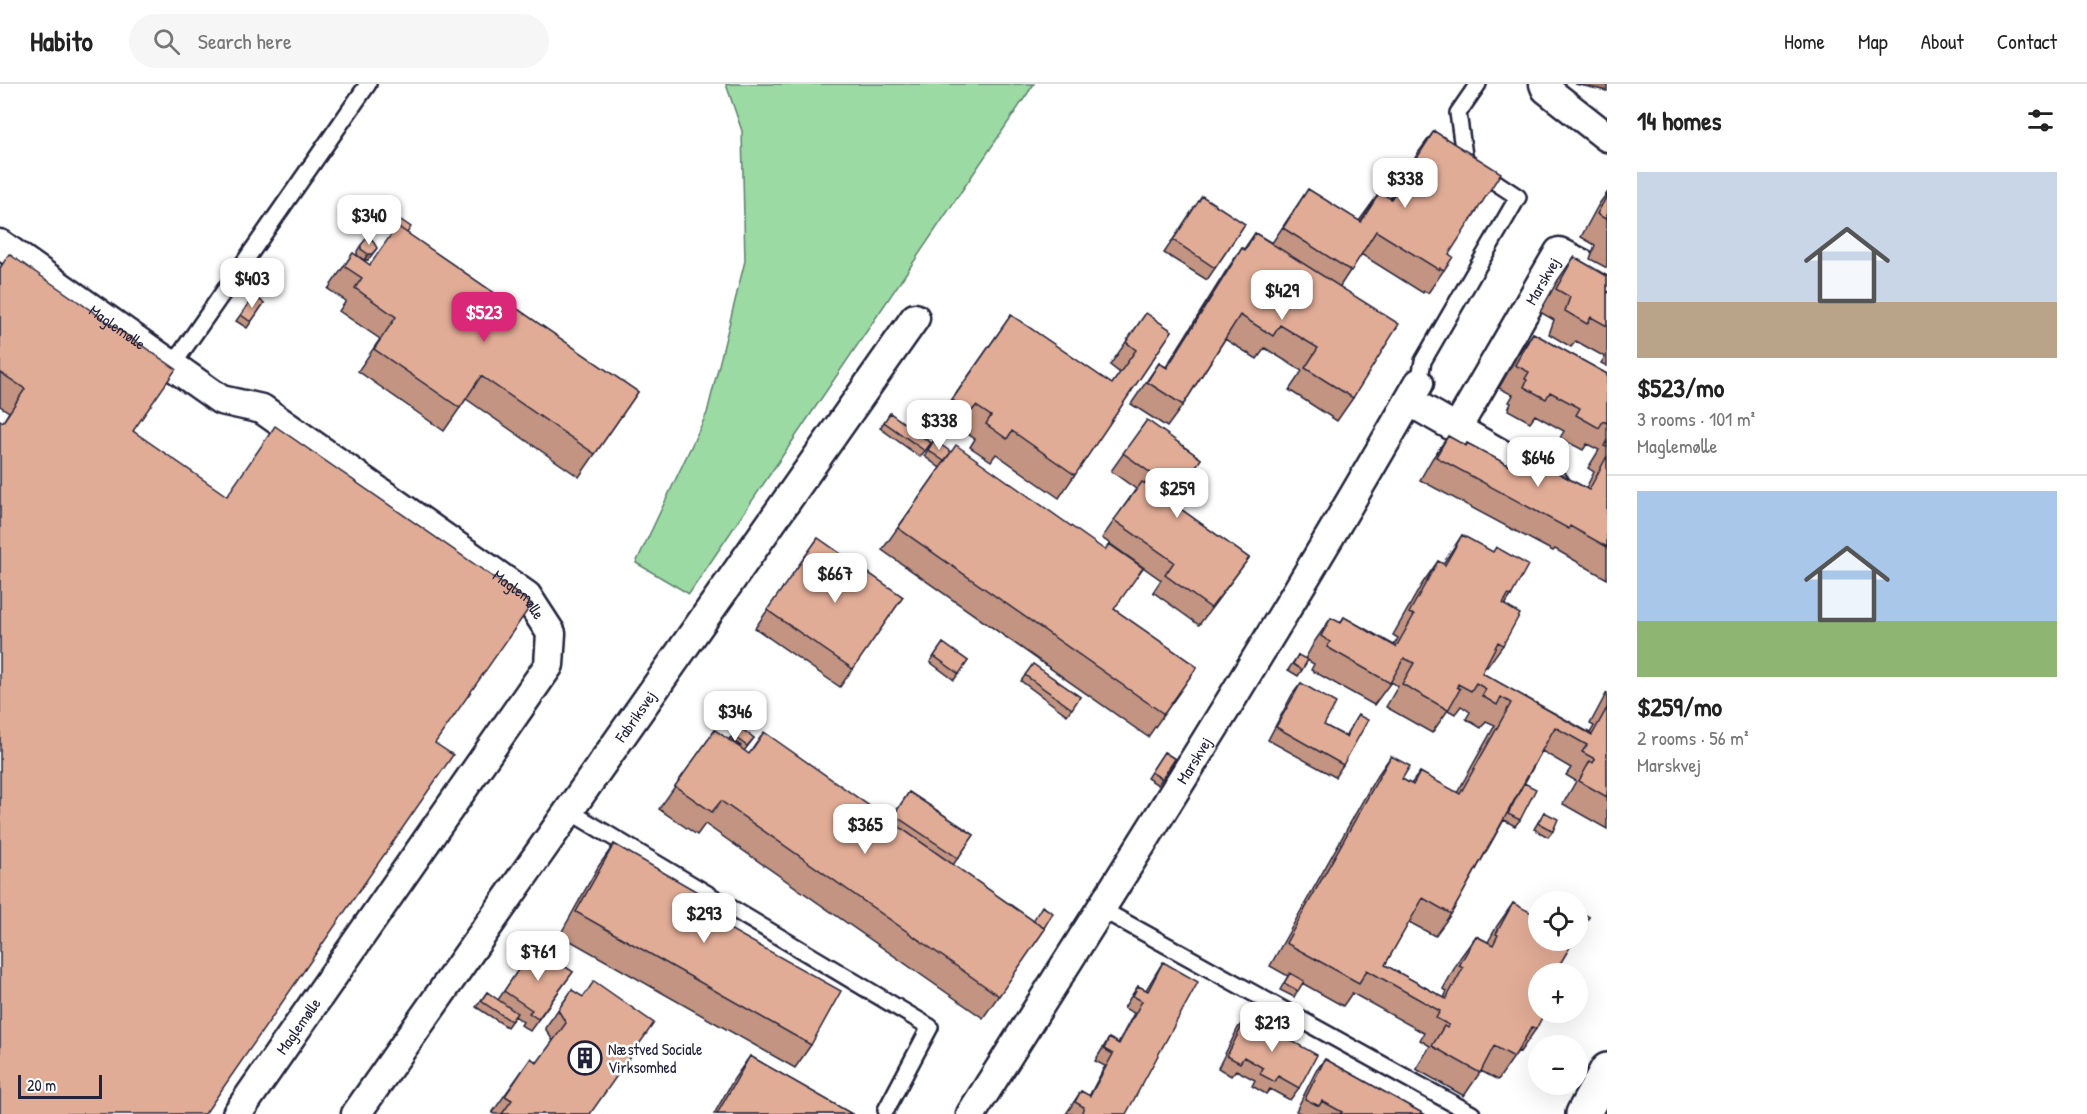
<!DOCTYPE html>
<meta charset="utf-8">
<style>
body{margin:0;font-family:"Patrick Hand",sans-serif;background:#f6f6f6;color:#222;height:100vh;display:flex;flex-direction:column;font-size:22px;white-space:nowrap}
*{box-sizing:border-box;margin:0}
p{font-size:20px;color:#767676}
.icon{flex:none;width:33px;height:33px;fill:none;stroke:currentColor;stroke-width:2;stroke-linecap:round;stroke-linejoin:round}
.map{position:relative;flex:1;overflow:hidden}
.panel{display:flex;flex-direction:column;background:#fff;width:480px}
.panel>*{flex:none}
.tools{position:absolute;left:1528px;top:807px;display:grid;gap:12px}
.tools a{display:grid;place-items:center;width:60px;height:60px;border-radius:50%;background:#fff;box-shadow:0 6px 24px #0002;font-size:30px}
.scale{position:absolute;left:18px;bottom:15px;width:84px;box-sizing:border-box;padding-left:6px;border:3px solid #22223b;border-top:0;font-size:16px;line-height:21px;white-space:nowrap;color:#22223b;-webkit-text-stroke:4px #fff;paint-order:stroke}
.price{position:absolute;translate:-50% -51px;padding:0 14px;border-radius:12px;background:#fff;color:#222;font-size:20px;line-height:39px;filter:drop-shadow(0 2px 3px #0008)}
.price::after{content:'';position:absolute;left:50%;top:36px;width:18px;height:14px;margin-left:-9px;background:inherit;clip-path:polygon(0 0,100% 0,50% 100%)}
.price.selected{background:#db2777;color:#fff}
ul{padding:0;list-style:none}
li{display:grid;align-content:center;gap:12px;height:318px;padding:0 30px}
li+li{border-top:2px solid #e0e0e0}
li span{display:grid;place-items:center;height:186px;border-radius:0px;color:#555}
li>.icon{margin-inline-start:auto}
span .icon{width:108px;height:108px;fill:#fffc;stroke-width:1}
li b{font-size:26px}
h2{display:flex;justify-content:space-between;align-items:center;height:72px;padding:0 30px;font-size:26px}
header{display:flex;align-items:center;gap:36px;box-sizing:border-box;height:84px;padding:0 30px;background:#fff;border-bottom:2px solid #e0e0e0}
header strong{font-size:28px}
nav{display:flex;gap:33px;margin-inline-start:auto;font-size:21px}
.search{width:420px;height:54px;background:#f6f6f6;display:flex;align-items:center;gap:15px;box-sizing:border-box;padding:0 21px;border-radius:33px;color:#767676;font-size:22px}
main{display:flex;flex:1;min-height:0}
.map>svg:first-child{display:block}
.green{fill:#9bdaa3;stroke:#5e7e6f;stroke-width:1.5}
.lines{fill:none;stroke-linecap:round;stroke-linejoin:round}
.service-casing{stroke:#22223b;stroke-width:20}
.minor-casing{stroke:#22223b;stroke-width:33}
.tertiary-casing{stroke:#22223b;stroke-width:38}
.service{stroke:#fff;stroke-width:15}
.minor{stroke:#fff;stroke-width:28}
.tertiary{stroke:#fff;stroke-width:33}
.wall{fill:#c29481;stroke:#22223b;stroke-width:1.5}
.shaded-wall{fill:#9e7869;stroke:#22223b;stroke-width:1.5}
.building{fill:#e1ac96;stroke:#22223b;stroke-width:1.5}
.labels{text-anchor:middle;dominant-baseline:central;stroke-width:5;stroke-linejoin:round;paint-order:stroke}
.street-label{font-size:16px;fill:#22223b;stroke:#fff}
.poi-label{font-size:16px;fill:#22223b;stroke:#fff;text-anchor:start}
</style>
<header>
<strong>Habito</strong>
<div class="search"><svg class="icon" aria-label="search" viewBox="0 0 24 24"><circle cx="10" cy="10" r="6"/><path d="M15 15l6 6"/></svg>Search here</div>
<nav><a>Home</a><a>Map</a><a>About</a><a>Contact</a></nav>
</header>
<main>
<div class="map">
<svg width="1607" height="1030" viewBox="0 0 1607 1030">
<rect width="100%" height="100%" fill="#fff"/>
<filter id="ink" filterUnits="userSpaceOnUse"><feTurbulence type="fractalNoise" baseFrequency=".0167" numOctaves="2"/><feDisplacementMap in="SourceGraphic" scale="12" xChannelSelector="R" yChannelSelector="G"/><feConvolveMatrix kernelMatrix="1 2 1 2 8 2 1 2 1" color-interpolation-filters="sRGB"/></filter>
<g filter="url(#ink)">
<!-- green -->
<path class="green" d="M726 0H1034L689 510 636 479 707 329 745 177 742 47Z"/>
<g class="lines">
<defs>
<path id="service" d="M172 282 368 0
M1419 299 1423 277 1518 113 1465 78 1458 29 1478 0
M569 727 930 943 886 1026
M1101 825 1472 1030"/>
<g id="minor">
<path d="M1544 0 1546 5 1607 53"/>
<path id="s1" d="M0 160 221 316 262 325 527 512 551 549 549 581 237 1030"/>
<path d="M1409 317 1555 401"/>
<path id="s2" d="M1457 344 1559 168 1607 193"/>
<path id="s3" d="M356 1030 915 234"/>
<path id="s4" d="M971 1030C1124 789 1278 547 1419 299"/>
</g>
<path id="tertiary" d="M1583 1030 1607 986"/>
</defs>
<!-- service casing -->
<use href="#service" class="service-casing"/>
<!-- minor casing -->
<use href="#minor" class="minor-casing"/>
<!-- tertiary casing -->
<use href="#tertiary" class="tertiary-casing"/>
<!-- service -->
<use href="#service" class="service"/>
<!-- minor -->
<use href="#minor" class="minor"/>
<!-- tertiary -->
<use href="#tertiary" class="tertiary"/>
</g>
<!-- wall -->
<path class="wall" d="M1434 47 1449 170 1444 186 1428 209 1424 207 1423 209 1361 170 1340 202 1353 314 1337 337 1289 306 1302 287 1265 264 1257 275 1225 255 1183 321 1167 343 1131 320 1159 279 1166 283 1226 187 1242 164 1244 165 1255 149 1272 159 1308 105 1359 137 1380 108 1390 115 1418 69Z
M1607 109V184L1590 175 1595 161 1581 153 1599 120Z
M1194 124 1245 140 1207 196 1164 169Z
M407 149 638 308 579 393 466 315 444 347 358 287 380 255 339 227 346 217 328 205 353 169 370 181Z
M371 154 368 176H364L357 171V167L361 161Z
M1574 173 1607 192V282L1601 279 1605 273 1576 257 1571 263 1549 250 1554 236 1540 228 1558 196Z
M0 183 133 347 435 659 3 338 9 328 0 322Z
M254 212 264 219 247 244 236 237Z
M1146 229 1172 247 1059 414 996 370 991 377 970 363 975 355 960 345 955 351 936 338 1011 231 1112 300 1120 289 1110 281Z
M1533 249 1607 290V495L1555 465 1553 467 1420 396 1432 375 1448 352 1465 362 1467 359 1517 386 1527 372 1586 404 1594 388 1588 384 1599 366 1587 360 1583 366 1560 354 1564 347 1535 331 1530 338 1508 326 1511 319 1509 318 1513 311 1499 304 1517 272Z
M890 329 931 359 920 373 880 344Z
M1147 336 1201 375 1171 418 1249 474 1199 541 1153 508 1161 496 1102 454 1136 405 1111 387Z
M934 356 1114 525 1197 583 1148 653 882 466 940 384 924 372Z
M1462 451 1511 512 1505 521 1503 561 1487 583H1485L1482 589 1590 649 1594 642 1590 640 1607 608V745L1563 720 1576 697 1566 691 1571 684 1542 667 1523 702 1520 736 1515 742 1504 736 1451 830 1435 852 1409 838 1385 881 1444 914 1447 907 1443 905 1460 874 1476 852 1488 858 1497 842 1513 819 1539 890 1536 945 1520 968 1518 967 1498 996 1481 987 1464 1012 1416 985 1430 962 1420 956 1424 949 1352 909 1343 922 1302 899 1294 913 1280 906 1288 892 1270 882 1375 695 1391 672 1402 695 1411 700 1420 688 1457 709 1495 641 1486 637 1481 644 1466 635 1470 628 1461 622 1455 630 1448 626 1432 649 1386 623 1398 602 1391 598 1374 621 1311 586 1314 580 1305 575 1315 557 1331 534 1340 539 1344 533 1394 561 1398 554 1393 551 1422 500 1438 477 1443 480Z
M818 454 903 513 840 603 755 544Z
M943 559 968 577 954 596 930 578Z
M1298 571 1302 586 1298 592 1288 586Z
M1033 580 1080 613 1067 631 1021 597Z
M1301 599 1324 641 1345 652 1358 631 1343 681 1335 693 1268 656 1292 611Z
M739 643 754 654 744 667 749 670 890 736 909 708 974 751 953 781 1045 845 983 934 705 740 697 751 659 725 715 646 729 656Z
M1164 668 1175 675 1158 701 1147 694Z
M1544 728 1553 747 1548 753 1534 745Z
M614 760 726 843 811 961 795 984 560 851 598 783Z
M1583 829 1589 833 1581 844 1578 842V837Z
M534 862 573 888 530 947 521 941 523 938 515 932 507 943 476 923 487 908 498 916Z
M1163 878 1126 1030H1066L1081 1007 1089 1012 1105 982 1095 977 1101 967 1109 954 1118 959 1134 929 1124 924 1130 914 1138 902 1146 906 1155 891Z
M572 906 590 1030H494L492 1029 531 974 537 979 553 957 545 944Z
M1247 932 1299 1004 1290 1016 1270 1005 1266 1010 1252 1002 1255 996 1236 986 1231 992 1218 984 1238 944Z
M750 972 852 1030H714L734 995Z
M1325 975 1424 1030H1315L1314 1029 1313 1030H1302L1296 1027 1316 987Z"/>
<!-- shaded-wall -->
<path class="shaded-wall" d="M1575 0H1607V7Z
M377 164 368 176H364L368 170Z"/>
<!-- building -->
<path class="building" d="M1434 47 1501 89 1449 170 1453 173 1444 186 1440 184 1439 186 1376 147 1351 187 1283 144 1308 105 1361 138 1380 108 1391 115Z
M1202 112 1245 140 1215 184 1173 156Z
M1607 112V136L1597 130Z
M401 136 411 143 407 149 397 142 391 150Z
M397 142 638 308 595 370 481 292 460 324 374 265 396 233 355 204 362 194 344 182 353 169 370 181Z
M1255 149 1399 240 1353 314 1305 284 1318 264 1280 241 1273 252 1240 231 1183 321 1147 298 1159 279 1167 284 1242 164 1245 166Z
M371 154 377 164 372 170H368L361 165V161L366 155Z
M9 170 176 285 133 347 227 412 275 342 532 520 435 659 453 671 205 1030H0V336L3 338 25 305 0 288V184Z
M1574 173 1607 192V242L1591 233 1587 240 1565 227 1570 213 1556 205Z
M254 212 264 219 251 238 241 231Z
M1146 229 1172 247 1075 391 1012 347 1007 355 986 340 991 332 976 322 971 328 952 316 1011 231 1112 300 1136 266 1126 258Z
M1533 249 1607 290V339L1603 337 1599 344 1576 331 1580 324 1550 308 1546 315 1524 303 1527 296 1525 295 1529 288 1515 281Z
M890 329 931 359 925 367 884 338Z
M1147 336 1201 375 1178 408 1171 404 1164 413 1249 474 1211 524 1165 491 1174 478 1114 436 1142 398 1145 400 1152 390 1123 369Z
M1448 352 1466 362 1467 359 1519 387 1527 372 1589 406 1607 372V463L1570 442 1569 445 1436 373Z
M934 356 951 368 944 377 928 366Z
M1607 356V363L1604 362Z
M956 361 1105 466 1109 460 1143 484 1114 525 1197 583 1164 630 898 444Z
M1462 451 1493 468 1496 463 1528 481 1511 512 1508 511 1503 520 1520 530 1503 561 1498 558 1482 589 1592 651 1607 624V713L1579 697 1590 677 1593 679 1595 675 1582 668 1587 661 1555 643 1451 830 1423 814 1385 881 1446 915 1463 884 1459 882 1476 852 1493 861 1498 851 1496 850 1513 819 1539 833V856H1571L1573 858 1554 890H1539V928H1545L1536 945 1532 943 1514 973 1494 962 1480 989 1432 962 1444 942 1447 944 1449 941 1436 934 1440 927 1367 886 1359 899 1286 859 1391 672 1410 682 1402 695 1413 701 1420 688 1460 710 1511 619 1501 613 1497 621 1482 612 1486 605 1476 599 1471 607 1458 600 1457 603 1460 605 1448 626 1402 600 1414 579 1404 574 1390 599 1327 563 1330 558 1321 552 1331 534 1341 539 1344 533 1396 563 1414 531 1409 529 1438 477 1445 481Z
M818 454 903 513 853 585 767 526Z
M943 559 968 577 959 590 934 572Z
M1298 571 1308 576 1302 586 1293 580Z
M1033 580 1080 613 1072 625 1025 591Z
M1301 599 1336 619 1324 641 1346 653 1358 631 1368 636 1343 681 1276 643Z
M739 643 754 654 747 662 732 651Z
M715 646 749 670 764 648 1045 845 999 912 721 717 712 728 675 702Z
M730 654 741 662 740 663 729 656Z
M1164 668 1175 675 1162 695 1151 688Z
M1524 699 1536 705 1520 736 1508 730Z
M909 708 974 751 958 774 894 731Z
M1544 728 1558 735 1553 747 1538 739Z
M614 760 734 829 726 843 841 907 811 961 576 828Z
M1042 822 1053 829 1044 844 1033 837Z
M1583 829 1589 833 1586 838 1580 834Z
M534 862 573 888 538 935 529 929 532 926 504 907Z
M1163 878 1198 898 1126 1030H1081L1084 1023 1075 1018 1081 1007 1090 1012 1113 970 1104 965 1109 954 1119 960 1142 917 1133 912 1138 902 1148 907Z
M1290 889 1304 897 1298 907 1284 899Z
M594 897 654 939 590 1030H502L512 1016 505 1012 531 974 537 979 566 939 558 926 572 906 583 913Z
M487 908 517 929 511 937 481 917Z
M1247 932 1317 971 1299 1004 1278 992 1275 998 1260 990 1263 984 1244 973 1240 979 1227 972Z
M750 972 852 1030H717Z
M1325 975 1424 1030H1340L1342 1028 1322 1017 1319 1022 1305 1015Z"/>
</g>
<!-- icons -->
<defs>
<symbol id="building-ring" viewBox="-11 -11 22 22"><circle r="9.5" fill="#fff" stroke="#22223b" stroke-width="1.5"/><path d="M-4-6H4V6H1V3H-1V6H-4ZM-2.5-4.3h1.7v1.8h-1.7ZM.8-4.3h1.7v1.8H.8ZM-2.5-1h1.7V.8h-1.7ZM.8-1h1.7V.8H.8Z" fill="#22223b"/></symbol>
</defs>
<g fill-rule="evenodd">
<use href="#building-ring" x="566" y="955" width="38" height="38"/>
</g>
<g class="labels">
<!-- street labels -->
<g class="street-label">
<text stroke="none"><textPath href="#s2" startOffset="170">Marskvej</textPath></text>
<text stroke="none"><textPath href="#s1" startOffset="144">Maglemølle</textPath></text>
<text stroke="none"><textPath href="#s1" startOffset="630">Maglemølle</textPath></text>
<text stroke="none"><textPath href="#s3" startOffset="486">Fabriksvej</textPath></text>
<text stroke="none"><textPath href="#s4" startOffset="418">Marskvej</textPath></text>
<text transform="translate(298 942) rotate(-55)">Maglemølle</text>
</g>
<!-- poi labels -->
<g class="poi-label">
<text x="608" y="965">Næstved Sociale<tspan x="608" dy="18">Virksomhed</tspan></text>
</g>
</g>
</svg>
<div class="tools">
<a><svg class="icon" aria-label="locate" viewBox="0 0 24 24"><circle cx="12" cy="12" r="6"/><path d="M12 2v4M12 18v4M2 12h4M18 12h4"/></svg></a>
<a>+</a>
<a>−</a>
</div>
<div class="scale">20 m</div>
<b class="price" style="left:1405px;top:125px">$338</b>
<b class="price" style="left:369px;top:162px">$340</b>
<b class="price" style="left:252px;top:225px">$403</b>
<b class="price" style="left:1282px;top:237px">$429</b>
<b class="price selected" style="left:484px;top:259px">$523</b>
<b class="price" style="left:939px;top:367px">$338</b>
<b class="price" style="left:1538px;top:404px">$646</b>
<b class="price" style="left:1177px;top:435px">$259</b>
<b class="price" style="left:835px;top:520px">$667</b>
<b class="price" style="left:735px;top:658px">$346</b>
<b class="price" style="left:865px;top:771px">$365</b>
<b class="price" style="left:704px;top:860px">$293</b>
<b class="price" style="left:538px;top:898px">$761</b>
<b class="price" style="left:1272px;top:969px">$213</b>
</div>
<section class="panel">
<h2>14 homes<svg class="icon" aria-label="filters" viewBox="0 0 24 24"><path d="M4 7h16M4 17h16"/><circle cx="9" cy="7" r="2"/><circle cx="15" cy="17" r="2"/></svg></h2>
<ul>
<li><span style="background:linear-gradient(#c9d6e8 70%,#b9a48a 0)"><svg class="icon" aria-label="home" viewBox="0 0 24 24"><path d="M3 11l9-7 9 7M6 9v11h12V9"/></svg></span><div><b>$523/mo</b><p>3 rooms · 101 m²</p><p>Maglemølle</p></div></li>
<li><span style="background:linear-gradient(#a9c7e8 70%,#8fb573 0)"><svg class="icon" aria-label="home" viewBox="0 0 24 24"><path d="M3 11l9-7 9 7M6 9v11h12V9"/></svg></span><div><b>$259/mo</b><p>2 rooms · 56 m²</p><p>Marskvej</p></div></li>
</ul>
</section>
</main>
